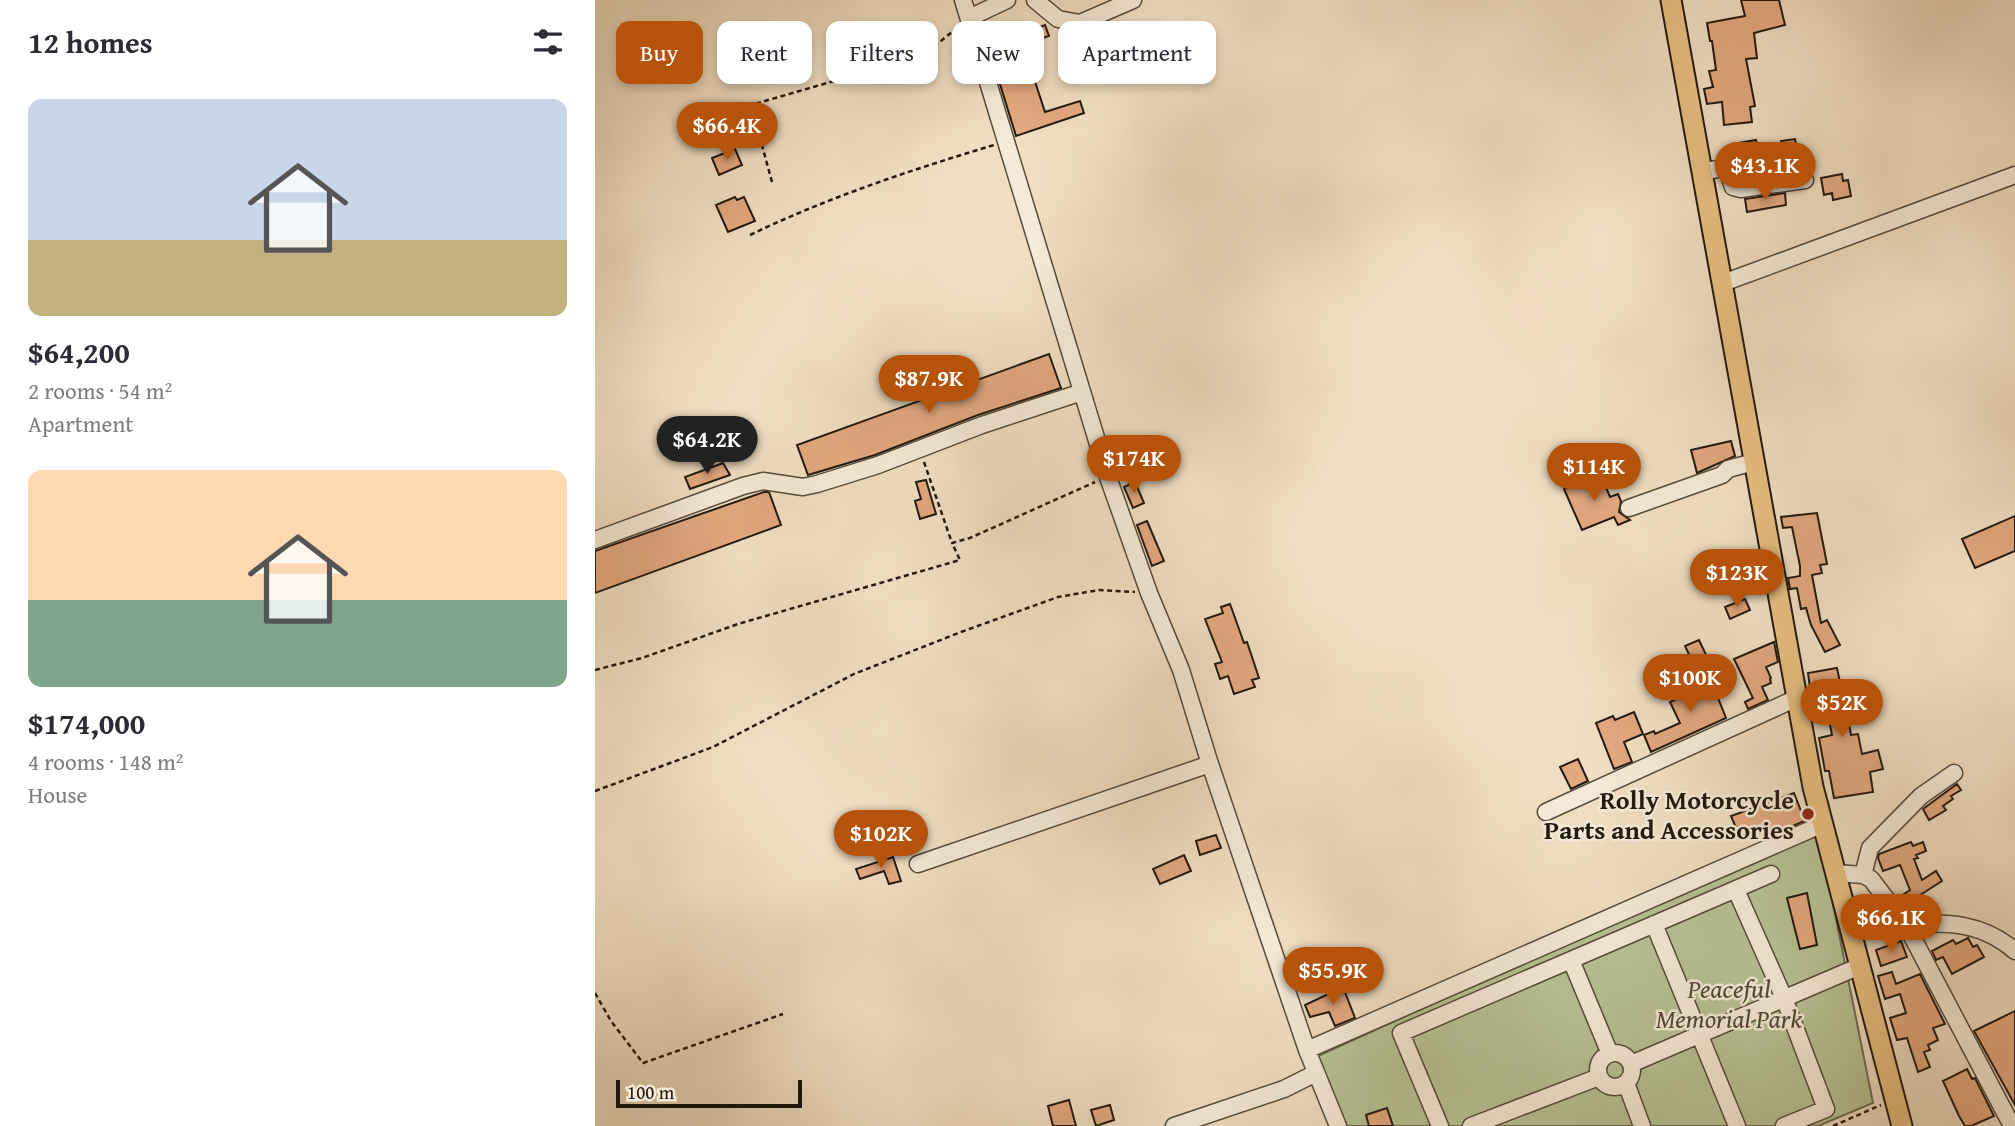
<!DOCTYPE html>
<meta charset="utf-8">
<style>
body{margin:0;font-family:"Gentium Book Plus",serif;background:#f2f2f3;color:#2b2b33;height:100vh;display:flex;flex-direction:column;font-size:26px;white-space:nowrap}
*{box-sizing:border-box;margin:0}
p{font-size:23px;color:#7c7c81}
.icon{flex:none;width:38px;height:38px;fill:none;stroke:currentColor;stroke-width:2;stroke-linecap:round;stroke-linejoin:round}
.map{position:relative;flex:1;overflow:hidden}
.drawer{display:flex;flex-direction:column;background:#fff;width:595px}
.drawer>*{flex:none}
.top-card{position:absolute;left:21px;top:21px;width:665px;height:63px;display:flex;gap:14px}
.scale{position:absolute;left:21px;bottom:18px;width:186px;box-sizing:border-box;padding-left:7px;border:4px solid #22180c;border-top:0;font-size:19px;line-height:24px;white-space:nowrap;color:#22180c;-webkit-text-stroke:5px #f5ead7;paint-order:stroke}
.price{position:absolute;translate:-50% -60px;padding:0 16px;border-radius:24px;background:#b45309;color:#fff;font-size:23px;line-height:46px;filter:drop-shadow(0 2px 4px #0008)}
.price::after{content:'';position:absolute;left:50%;top:42px;width:21px;height:16px;margin-left:-10px;background:inherit;clip-path:polygon(0 0,100% 0,50% 100%)}
.price.on{background:#222;color:#fff}
ul{padding:0;list-style:none}
li{display:grid;align-content:center;gap:14px;height:371px;padding:0 28px}
li span{display:grid;place-items:center;height:217px;border-radius:14px;color:#555}
li>.icon{margin-inline-start:auto}
span .icon{width:126px;height:126px;fill:#fffc;stroke-width:1}
li b{font-size:30px}
h2{display:flex;justify-content:space-between;align-items:center;height:84px;padding:0 28px;font-size:30px}
.pill{padding:0 24px;border-radius:14px;background:#fff;box-shadow:0 4px 10px #0003;font-size:24px;line-height:63px}
.pill.on{background:#b45309;color:#fff}
main{display:flex;flex:1;min-height:0}
.map>svg:first-child{display:block}
.green{fill:#b7c295;stroke:#6c6d50;stroke-width:2}
.building{fill:#e2a87f;stroke:#22180c;stroke-width:2}
.lines{fill:none;stroke-linecap:round;stroke-linejoin:round}
.minor-casing{stroke:#564a3a;stroke-width:19}
.major-casing{stroke:#22180c;stroke-width:23}
.path{stroke:#22180c;stroke-width:2.5;stroke-dasharray:5 3.5;stroke-linecap:butt}
.minor{stroke:#f5ead7;stroke-width:16}
.major{stroke:#e8bf81;stroke-width:19}
.poi-dot{fill:#8f2418;stroke:#f5ead7;stroke-width:2.5}
.labels{text-anchor:middle;dominant-baseline:central;stroke-width:5;stroke-linejoin:round;paint-order:stroke}
.poi-label{font-size:26px;font-weight:bold;fill:#22180c;stroke:#f5ead7;text-anchor:end}
.park-label{font-size:26px;font-style:italic;fill:#4f4b35;stroke:#f5ead7}
</style>
<main>
<section class="drawer">
<h2>12 homes<svg class="icon" aria-label="filters" viewBox="0 0 24 24"><path d="M4 7h16M4 17h16"/><circle cx="9" cy="7" r="2"/><circle cx="15" cy="17" r="2"/></svg></h2>
<ul>
<li><span style="background:linear-gradient(#c9d6e8 65%,#c2b280 0)"><svg class="icon" aria-label="home" viewBox="0 0 24 24"><path d="M3 11l9-7 9 7M6 9v11h12V9"/></svg></span><div><b>$64,200</b><p>2 rooms · 54 m²</p><p>Apartment</p></div></li>
<li><span style="background:linear-gradient(#ffd9b3 60%,#7fa58c 0)"><svg class="icon" aria-label="home" viewBox="0 0 24 24"><path d="M3 11l9-7 9 7M6 9v11h12V9"/></svg></span><div><b>$174,000</b><p>4 rooms · 148 m²</p><p>House</p></div></li>
</ul>
</section>
<div class="map">
<svg width="1420" height="1126" viewBox="0 0 1420 1126">
<rect width="100%" height="100%" fill="#f0dec2"/>
<filter id="stains"><feTurbulence type="fractalNoise" baseFrequency=".00286" numOctaves="4"/><feColorMatrix values="0 0 0 0 .2 0 0 0 0 .09 0 0 0 0 .02 0 0 0 .5 -.17"/></filter>
<radialGradient id="worn" r=".72"><stop offset=".6" stop-color="#630" stop-opacity="0"/><stop offset="1" stop-color="#630" stop-opacity=".3"/></radialGradient>
<!-- green -->
<path class="green" d="M1223 829 1278 1103 1223 1126H748L723 1056Z"/>
<!-- building -->
<path class="building" d="M1146 0H1184L1190 25 1159 33 1162 58 1151 59 1160 106 1155 107 1157 122 1129 125 1127 102 1112 104 1109 89 1118 87 1114 71 1121 70 1117 41H1115L1112 23 1150 16Z
M395 23 402 43 450 25 454 36 428 45 450 112 485 101 489 113 421 136 387 26Z
M1200 139 1206 170 1192 172 1186 141Z
M1161 140 1166 168 1171 167 1173 175 1146 178 1142 164 1137 159V144Z
M140 149 147 165 124 175 117 158Z
M1247 174 1248 181 1253 180 1256 196 1238 200 1237 193 1229 195 1226 178Z
M1190 193 1191 205 1152 212 1150 199Z
M140 197 142 200 149 197 160 221 133 232 121 205Z
M454 354 466 388 383 415 280 455 213 475 202 445Z
M1136 441 1140 456 1102 473 1096 450Z
M128 463 135 475 95 489 90 477Z
M1005 473 1015 497 1023 494 1026 501 1024 512 1035 520 1023 525 1019 517 987 530 969 489Z
M331 480 341 514 325 519 320 501 326 499 321 482Z
M540 482 549 503 538 508 529 487Z
M169 492H174L186 525 0 593V551Z
M1222 513 1232 564 1225 565 1227 573 1217 575 1226 623 1232 620 1245 645 1230 652 1216 625 1211 608 1206 609 1202 588 1195 589 1193 578 1205 576V566L1197 527 1188 528 1186 517Z
M1420 516V551L1380 568 1367 539Z
M552 521 569 561 557 566 542 525Z
M1150 599 1155 610 1135 619 1130 607Z
M635 604 649 643 652 642 664 678 657 680 660 687 639 694 633 676 625 679 620 664 627 662 610 619 628 613 626 607Z
M1104 640 1114 661 1100 667 1090 646Z
M1179 642 1183 662 1171 667 1176 678 1175 679 1176 683 1167 687 1173 700 1153 709 1150 702 1158 698 1139 659Z
M1242 668 1246 687 1253 686 1255 703 1250 704 1256 735 1263 734 1267 754 1283 750 1288 769 1275 772 1278 792 1239 798 1234 771H1230L1224 738 1237 735 1230 700 1217 702 1213 673Z
M1109 674 1117 694 1121 693 1131 718 1056 752 1049 735 1059 731 1060 734 1085 723 1075 702 1093 694 1088 683Z
M1039 712 1048 734 1029 742 1037 762 1019 769 1001 723 1018 716 1020 720Z
M983 759 993 781 976 789 965 767Z
M1362 784 1366 790 1356 796 1358 799 1348 806 1351 810 1334 820 1328 809Z
M1199 793 1206 811 1211 809 1214 819 1172 837 1169 830 1152 837 1148 826 1141 828 1136 816Z
M621 835 626 848 605 855 601 841Z
M1316 842 1318 846 1328 842 1331 851 1321 855 1323 858 1319 859 1327 880 1341 871 1347 881 1311 904 1306 896 1315 890 1305 865 1288 871 1283 858 1284 854Z
M589 855 596 871 565 884 558 869Z
M298 857 306 881 294 884 289 871 265 879 261 869Z
M1212 893 1222 945 1205 949 1192 898Z
M1373 938 1378 947 1382 945 1389 957 1357 974 1348 957 1341 960 1337 951 1358 940 1361 944Z
M1306 941 1312 957 1286 966 1281 950Z
M1297 972 1301 984 1325 974 1350 1024 1338 1028 1343 1040 1333 1045 1335 1050 1329 1052 1335 1067 1323 1072 1312 1038 1302 1040 1295 1018 1311 1013 1305 994 1290 999 1283 976Z
M748 987 760 1018 740 1026 734 1012 715 1017 710 1005Z
M1420 1011V1105L1379 1031Z
M1372 1069 1377 1079 1380 1078 1399 1116 1376 1126H1370L1364 1116 1348 1081Z
M474 1100 481 1126H458L453 1106Z
M515 1105 519 1120 501 1126 496 1110Z
M792 1108 798 1126H774L771 1115Z"/>
<g class="lines">
<defs>
<path id="minor" d="M368 0 513 477 554 593 586 670 615 764 712 1050 743 1126
M440 0 463 19 485 23 538 0
M374 18 412 0
M1107 171 1132 168 1138 187 1146 189 1210 180
M1128 283 1420 175
M1034 508 1127 475 1133 469 1159 462
M0 540 148 486 168 481 208 487 222 484 283 465 387 425 487 392
M951 812 1202 698
M323 864 615 764
M1240 873 1268 875 1276 879 1311 925 1417 1126
M1268 875 1275 848 1326 796 1359 773
M1141 890 1189 998 1231 1109 1189 1126
M1059 924 1142 1126
M1311 925C1352 921 1388 923 1420 951
M976 960 1015 1054
M712 1050 1228 824
M1003 1070a17 17 0 1 1 34 0a17 17 0 1 1-34 0Z
M1036 1064 1265 966
M1031 1083 1047 1126
M579 1126 689 1089 721 1073
M845 1126 806 1033 1176 874
M876 1126 1004 1077"/>
<path id="major" d="M1076 0 1218 787 1307 1126"/>
</defs>
<!-- minor casing -->
<use href="#minor" class="minor-casing"/>
<!-- major casing -->
<use href="#major" class="major-casing"/>
<!-- path -->
<path class="path" d="M177 182 156 105 284 68 341 45 363 27
M155 235C234 197 316 170 399 145
M329 462 357 543 375 538 500 482
M0 670 47 658 143 624 365 560 357 543
M0 791 118 747 259 674 366 632 463 597 504 590 540 592
M0 993 16 1021 48 1063 188 1014
M1238 1126 1286 1105"/>
<!-- minor -->
<use href="#minor" class="minor"/>
<!-- major -->
<use href="#major" class="major"/>
</g>
<!-- markers -->
<circle class="poi-dot" cx="1213" cy="814" r="7"/>
<g class="labels">
<!-- poi labels -->
<g class="poi-label">
<text x="1199" y="799">Rolly Motorcycle<tspan x="1199" dy="30">Parts and Accessories</tspan></text>
</g>
<!-- park labels -->
<g class="park-label">
<text x="1134" y="988">Peaceful<tspan x="1134" dy="30">Memorial Park</tspan></text>
</g>
</g>
<rect width="100%" height="100%" filter="url(#stains)"/>
<rect width="100%" height="100%" fill="url(#worn)"/>
</svg>
<div class="scale">100 m</div>
<b class="price" style="left:132px;top:162px">$66.4K</b>
<b class="price" style="left:1170px;top:202px">$43.1K</b>
<b class="price" style="left:334px;top:415px">$87.9K</b>
<b class="price on" style="left:112px;top:476px">$64.2K</b>
<b class="price" style="left:539px;top:495px">$174K</b>
<b class="price" style="left:999px;top:503px">$114K</b>
<b class="price" style="left:1142px;top:609px">$123K</b>
<b class="price" style="left:1095px;top:714px">$100K</b>
<b class="price" style="left:1247px;top:739px">$52K</b>
<b class="price" style="left:286px;top:870px">$102K</b>
<b class="price" style="left:1296px;top:954px">$66.1K</b>
<b class="price" style="left:738px;top:1007px">$55.9K</b>
<div class="top-card">
<a class="pill on">Buy</a>
<a class="pill">Rent</a>
<a class="pill">Filters</a>
<a class="pill">New</a>
<a class="pill">Apartment</a>
</div>
</div>
</main>
